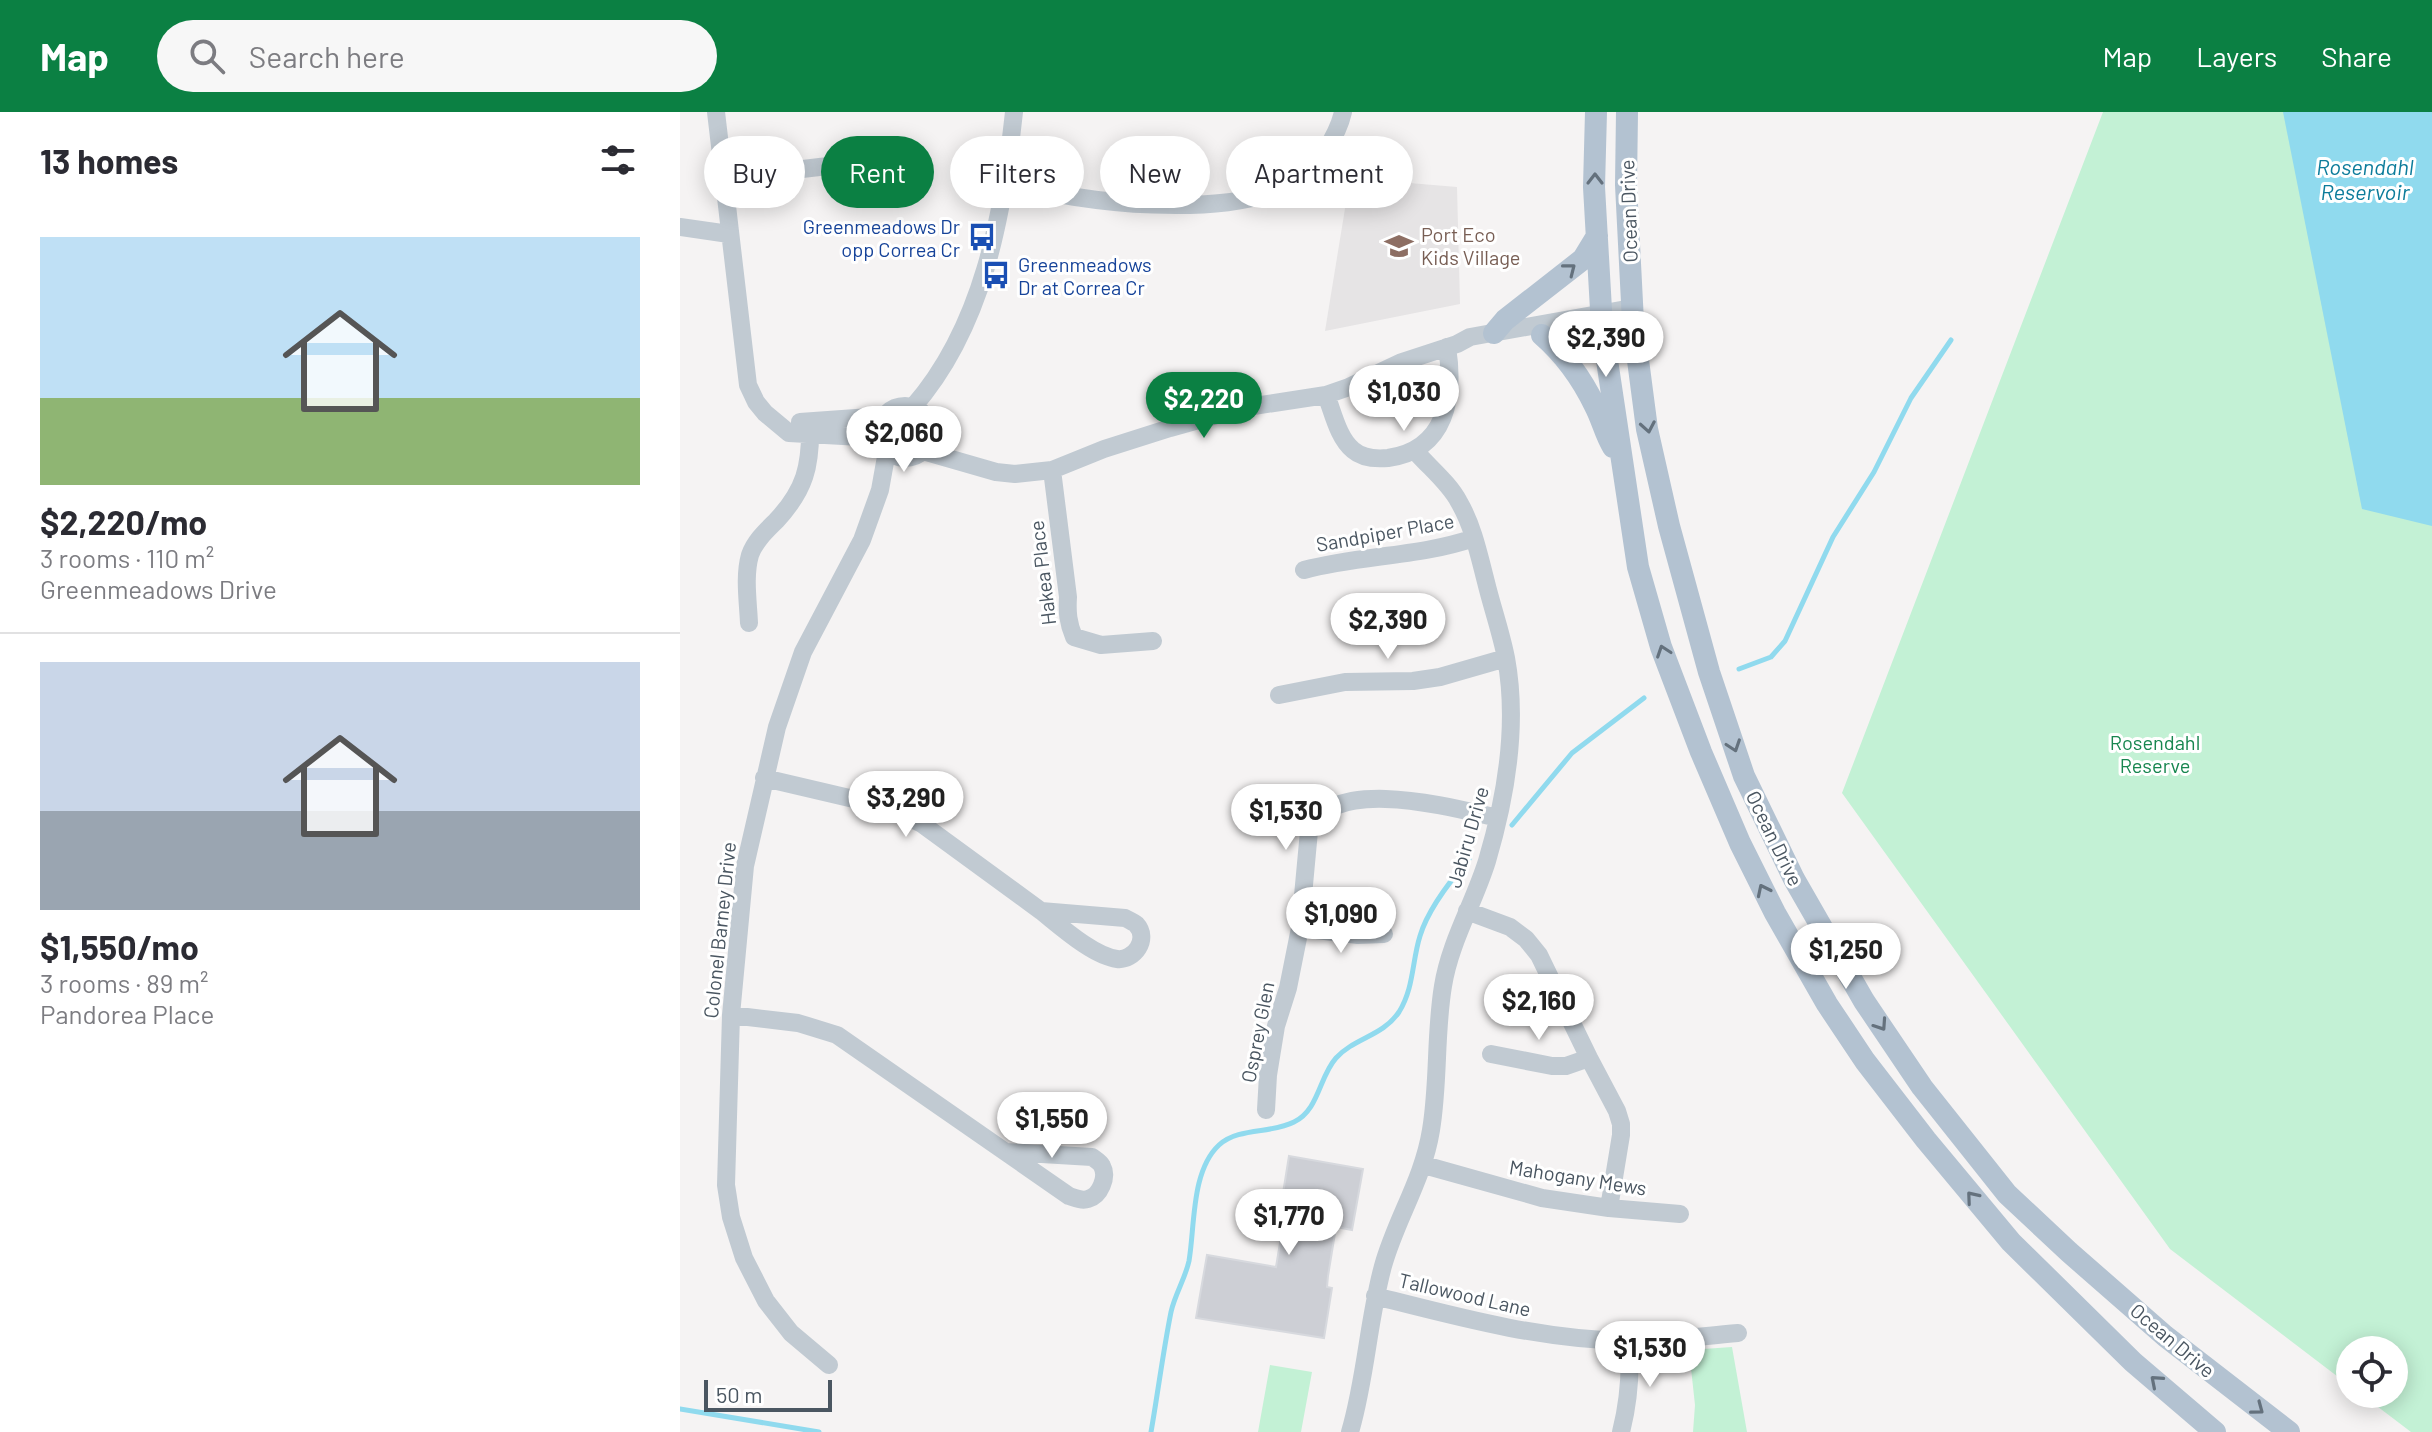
<!DOCTYPE html>
<meta charset="utf-8">
<style>
body{margin:0;font-family:Barlow,sans-serif;background:#f7f7f7;color:#2b2b33;height:100vh;display:flex;flex-direction:column;font-size:30px;white-space:nowrap}
*{box-sizing:border-box;margin:0}
p{font-size:26px;color:#7c7c81}
.icon{flex:none;width:44px;height:44px;fill:none;stroke:currentColor;stroke-width:2;stroke-linecap:round;stroke-linejoin:round}
.map{position:relative;flex:1;overflow:hidden}
.panel{display:flex;flex-direction:column;background:#fff;width:680px}
.panel>*{flex:none}
.hud{position:absolute;left:24px;top:24px;width:760px;height:72px;display:flex;gap:16px}
.controls{position:absolute;left:1656px;top:1224px;display:grid;gap:16px}
.controls a{display:grid;place-items:center;width:72px;height:72px;border-radius:50%;background:#fff;box-shadow:0 4px 20px #0003;font-size:40px}
.scale{position:absolute;left:24px;bottom:20px;width:128px;box-sizing:border-box;padding-left:8px;border:4px solid #4a5661;border-top:0;font-size:22px;line-height:28px;white-space:nowrap;color:#4a5661;-webkit-text-stroke:6px #fff;paint-order:stroke}
.price{position:absolute;translate:-50% -68px;padding:0 18px;border-radius:28px;background:#fff;color:#222;font-size:26px;line-height:52px;filter:drop-shadow(0 2px 4px #0008)}
.price::after{content:'';position:absolute;left:50%;top:48px;width:24px;height:18px;margin-left:-12px;background:inherit;clip-path:polygon(0 0,100% 0,50% 100%)}
.price.on{background:#0b8043;color:#fff}
ul{padding:0;list-style:none}
li{display:grid;align-content:center;gap:16px;height:424px;padding:0 40px}
li+li{border-top:2px solid #e1e1e2}
li span{display:grid;place-items:center;height:248px;border-radius:0px;color:#555}
li>.icon{margin-inline-start:auto}
span .icon{width:144px;height:144px;fill:#fffc;stroke-width:1}
li b{font-size:34px}
h2{display:flex;justify-content:space-between;align-items:center;height:96px;padding:0 40px;font-size:34px}
.pill{padding:0 28px;border-radius:36px;background:#fff;box-shadow:0 4px 20px #0003;font-size:28px;line-height:72px}
.pill.on{background:#0b8043;color:#fff}
header{display:flex;align-items:center;gap:48px;box-sizing:border-box;height:112px;padding:0 40px;background:#0b8043;color:#fff}
header strong{font-size:38px}
nav{display:flex;gap:44px;margin-inline-start:auto;font-size:28px}
.search{width:560px;height:72px;background:#f7f7f7;display:flex;align-items:center;gap:20px;box-sizing:border-box;padding:0 28px;border-radius:44px;color:#7c7c81;font-size:30px}
main{display:flex;flex:1;min-height:0}
.map>svg:first-child{display:block}
.education{fill:#e6e4e5}
.green{fill:#c3f1d5}
.water{fill:#90daee}
.lines{fill:none;stroke-linecap:round;stroke-linejoin:round}
.stream{stroke:#90daee;stroke-width:5}
.building{fill:#cdcfd5;stroke:#d7d9de;stroke-width:2}
.minor{stroke:#c1cad2;stroke-width:18}
.major{stroke:#b3c2d1;stroke-width:22}
.oneway{stroke:#64717d}
.labels{text-anchor:middle;dominant-baseline:central;stroke-width:6;stroke-linejoin:round;paint-order:stroke}
.street-label{font-size:20px;fill:#4a5661;stroke:#fff}
.transit-label{font-size:20px;fill:#164399;stroke:#fff;text-anchor:end}
.education-label{font-size:20px;fill:#785e54;stroke:#fff;text-anchor:start}
.park-label{font-size:20px;fill:#17864f;stroke:#fff}
.water-label{font-size:22px;font-style:italic;fill:#0c7c9b;stroke:#fff}
</style>
<header>
<strong>Map</strong>
<div class="search"><svg class="icon" aria-label="search" viewBox="0 0 24 24"><circle cx="10" cy="10" r="6"/><path d="M15 15l6 6"/></svg>Search here</div>
<nav><a>Map</a><a>Layers</a><a>Share</a></nav>
</header>
<main>
<section class="panel">
<h2>13 homes<svg class="icon" aria-label="filters" viewBox="0 0 24 24"><path d="M4 7h16M4 17h16"/><circle cx="9" cy="7" r="2"/><circle cx="15" cy="17" r="2"/></svg></h2>
<ul>
<li><span style="background:linear-gradient(#bfe0f5 65%,#8fb573 0)"><svg class="icon" aria-label="home" viewBox="0 0 24 24"><path d="M3 11l9-7 9 7M6 9v11h12V9"/></svg></span><div><b>$2,220/mo</b><p>3 rooms · 110 m²</p><p>Greenmeadows Drive</p></div></li>
<li><span style="background:linear-gradient(#c9d6e8 60%,#9aa5b1 0)"><svg class="icon" aria-label="home" viewBox="0 0 24 24"><path d="M3 11l9-7 9 7M6 9v11h12V9"/></svg></span><div><b>$1,550/mo</b><p>3 rooms · 89 m²</p><p>Pandorea Place</p></div></li>
</ul>
</section>
<div class="map">
<svg width="1752" height="1320" viewBox="0 0 1752 1320">
<rect width="100%" height="100%" fill="#f5f3f3"/>
<!-- education -->
<path class="education" d="M670 66 777 75 780 192 645 219Z"/>
<!-- green -->
<path class="green" d="M1423 0H1752V1320H1731L1681 1282H1714V1238H1670V1274L1490 1137 1162 681Z
M1052 1235 1067 1320H1013L1015 1293 1009 1238Z
M590 1253 632 1260 621 1320H578Z"/>
<!-- water -->
<path class="water" d="M1603 0H1752V414L1682 397Z"/>
<g class="lines">
<!-- stream -->
<path class="stream" d="M1059 557 1091 545 1105 529 1153 425 1194 360 1231 286 1271 228
M832 713 892 641 964 586
M0 1297 139 1320
M471 1320C478 1280 483 1240 491 1200 495 1182 505 1167 509 1149 515 1114 511 1059 539 1033 559 1015 591 1022 614 1010 639 998 639 965 656 946 674 926 703 924 719 900 734 876 732 849 740 824 748 797 770 769 789 747"/>
</g>
<!-- building -->
<path class="building" d="M609 1044 683 1057 672 1118 656 1115 648 1164 647 1175 652 1176 644 1226 516 1206 527 1143 596 1155 604 1107 599 1106Z"/>
<g class="lines">
<!-- minor -->
<path class="minor" d="M36 0 68 273 76 290 85 301 109 321 199 326
M45 66 148 54 161 56 181 63
M327 71C402 91 546 109 616 70 637 58 658 22 663 0
M0 115 49 122
M878 221 953 210
M646 283C653 300 658 326 673 338 682 346 697 347 708 346 766 338 775 285 767 235
M199 320a26 26 0 1 1 52 0a26 26 0 1 1-52 0Z
M233 295C303 215 323 103 334 0
M120 310 204 304
M243 339 316 360 335 362 372 358 424 337 490 316 561 296 646 283 669 275 722 250 777 232 790 225 952 196
M372 358 388 485C387 500 388 511 394 525L421 533 473 529
M624 458C680 443 739 445 794 426
M69 511C68 489 64 464 70 443 75 429 86 419 96 409 125 378 131 354 130 313
M599 583 665 570 733 569 760 565 826 546
M84 666 195 692 215 699 242 712 361 799 445 806C447 807 455 811 456 812 470 827 454 849 437 847 413 844 380 814 361 799
M787 799 830 815 846 827 859 843 909 946 937 999 941 1012V1023L929 1096
M620 816 678 823 704 822
M51 903 118 911 157 923 389 1084C395 1086 402 1089 408 1087 420 1084 428 1065 422 1054 420 1050 416 1048 412 1045L326 1040
M811 942 872 954H886L909 946
M586 998 588 963 596 914 608 876 620 816 629 719C652 662 773 696 818 706
M744 1053 862 1086 929 1096 1000 1102
M695 1184C778 1205 862 1228 948 1229 984 1230 1021 1224 1058 1221
M149 1253 111 1221 86 1189 64 1146 51 1105 46 1073 51 903 65 754 97 615 123 540 182 428 200 378 207 339
M670 1320C686 1266 688 1209 703 1154 716 1107 743 1068 751 1018 759 970 755 922 763 874 770 830 794 791 807 749 826 685 838 611 826 546 821 520 812 495 806 470 799 443 793 414 779 390 769 371 750 356 736 340
M941 1320C949 1289 951 1261 949 1229"/>
<!-- major -->
<path class="major" d="M916 0 914 75 922 215 958 455 981 535 1021 640 1060 731 1095 801 1147 892 1185 949 1246 1028 1331 1130 1453 1250 1535 1320
M947 0 946 73 953 210 967 317 989 414 1029 560 1064 664 1114 767 1184 889 1242 975 1327 1082 1389 1140 1485 1224 1609 1320
M814 221 825 208 903 147 917 124
M862 223C885 243 902 267 915 294 922 307 925 322 933 335"/>
</g>
<!-- one-way arrows -->
<defs><path id="oneway-chevron" d="M-2-3.5L2.5 0L-2 3.5" fill="none" stroke-width="1.6" stroke-linecap="round" stroke-linejoin="round" transform="scale(2)"/></defs>
<g class="oneway">
<use href="#oneway-chevron" transform="translate(915 67) rotate(-90)"/>
<use href="#oneway-chevron" transform="translate(890 157) rotate(-38)"/>
<use href="#oneway-chevron" transform="translate(968 315) rotate(80)"/>
<use href="#oneway-chevron" transform="translate(983 539) rotate(-109)"/>
<use href="#oneway-chevron" transform="translate(1054 634) rotate(71)"/>
<use href="#oneway-chevron" transform="translate(1083 778) rotate(-116)"/>
<use href="#oneway-chevron" transform="translate(1201 913) rotate(56)"/>
<use href="#oneway-chevron" transform="translate(1292 1085) rotate(-130)"/>
<use href="#oneway-chevron" transform="translate(1476 1269) rotate(-139)"/>
<use href="#oneway-chevron" transform="translate(1578 1297) rotate(37)"/>
</g>
<!-- icons -->
<defs>
<symbol id="bus-bare" viewBox="-9 -9 18 18"><path d="M-5-6H5V4H4V6H2V4H-2V6H-4V4H-5ZM-3.5-4V0h7V-4ZM-3.5 1.2v1.5H-2V1.2ZM2 1.2v1.5H3.5V1.2Z" fill="#1a4fb4" stroke="#fff" stroke-width="2.5" paint-order="stroke"/></symbol>
<symbol id="school-bare" viewBox="-9 -9 18 18"><path d="M0-5L7-2L0 1L-7-2ZM-4 1L0 2.5L4 1V4Q0 6-4 4Z" fill="#8d6e63" stroke="#fff" stroke-width="2.5" paint-order="stroke"/></symbol>
</defs>
<g fill-rule="evenodd">
<use href="#bus-bare" x="282" y="105" width="40" height="40"/>
<use href="#school-bare" x="699" y="114" width="40" height="40"/>
<use href="#bus-bare" x="296" y="143" width="40" height="40"/>
</g>
<g class="labels">
<!-- street labels -->
<g class="street-label">
<text transform="translate(948 99) rotate(-92)">Ocean Drive</text>
<text transform="translate(705 420) rotate(-10)">Sandpiper Place</text>
<text transform="translate(362 461) rotate(-97)">Hakea Place</text>
<text transform="translate(787 725) rotate(-74)">Jabiru Drive</text>
<text transform="translate(1095 726) rotate(64)">Ocean Drive</text>
<text transform="translate(39 818) rotate(-84)">Colonel Barney Drive</text>
<text transform="translate(577 920) rotate(-79)">Osprey Glen</text>
<text transform="translate(898 1065) rotate(9)">Mahogany Mews</text>
<text transform="translate(785 1182) rotate(13)">Tallowood Lane</text>
<text transform="translate(1493 1228) rotate(40)">Ocean Drive</text>
</g>
<!-- transit labels -->
<g class="transit-label">
<text x="280" y="114">Greenmeadows Dr<tspan x="280" dy="23">opp Correa Cr</tspan></text>
<text x="338" y="152" text-anchor="start">Greenmeadows<tspan x="338" dy="23">Dr at Correa Cr</tspan></text>
</g>
<!-- education labels -->
<g class="education-label">
<text x="741" y="122">Port Eco<tspan x="741" dy="23">Kids Village</tspan></text>
</g>
<!-- park labels -->
<g class="park-label">
<text x="1475" y="630">Rosendahl<tspan x="1475" dy="23">Reserve</tspan></text>
</g>
<!-- water labels -->
<g class="water-label">
<text x="1685" y="54">Rosendahl<tspan x="1685" dy="25">Reservoir</tspan></text>
</g>
</g>
</svg>
<div class="controls">
<a><svg class="icon" aria-label="locate" viewBox="0 0 24 24"><circle cx="12" cy="12" r="6"/><path d="M12 2v4M12 18v4M2 12h4M18 12h4"/></svg></a>
</div>
<div class="scale">50 m</div>
<b class="price" style="left:926px;top:267px">$2,390</b>
<b class="price" style="left:724px;top:321px">$1,030</b>
<b class="price on" style="left:524px;top:328px">$2,220</b>
<b class="price" style="left:224px;top:362px">$2,060</b>
<b class="price" style="left:708px;top:549px">$2,390</b>
<b class="price" style="left:226px;top:727px">$3,290</b>
<b class="price" style="left:606px;top:740px">$1,530</b>
<b class="price" style="left:661px;top:843px">$1,090</b>
<b class="price" style="left:1166px;top:879px">$1,250</b>
<b class="price" style="left:859px;top:930px">$2,160</b>
<b class="price" style="left:372px;top:1048px">$1,550</b>
<b class="price" style="left:609px;top:1145px">$1,770</b>
<b class="price" style="left:970px;top:1277px">$1,530</b>
<div class="hud">
<a class="pill">Buy</a>
<a class="pill on">Rent</a>
<a class="pill">Filters</a>
<a class="pill">New</a>
<a class="pill">Apartment</a>
</div>
</div>
</main>
